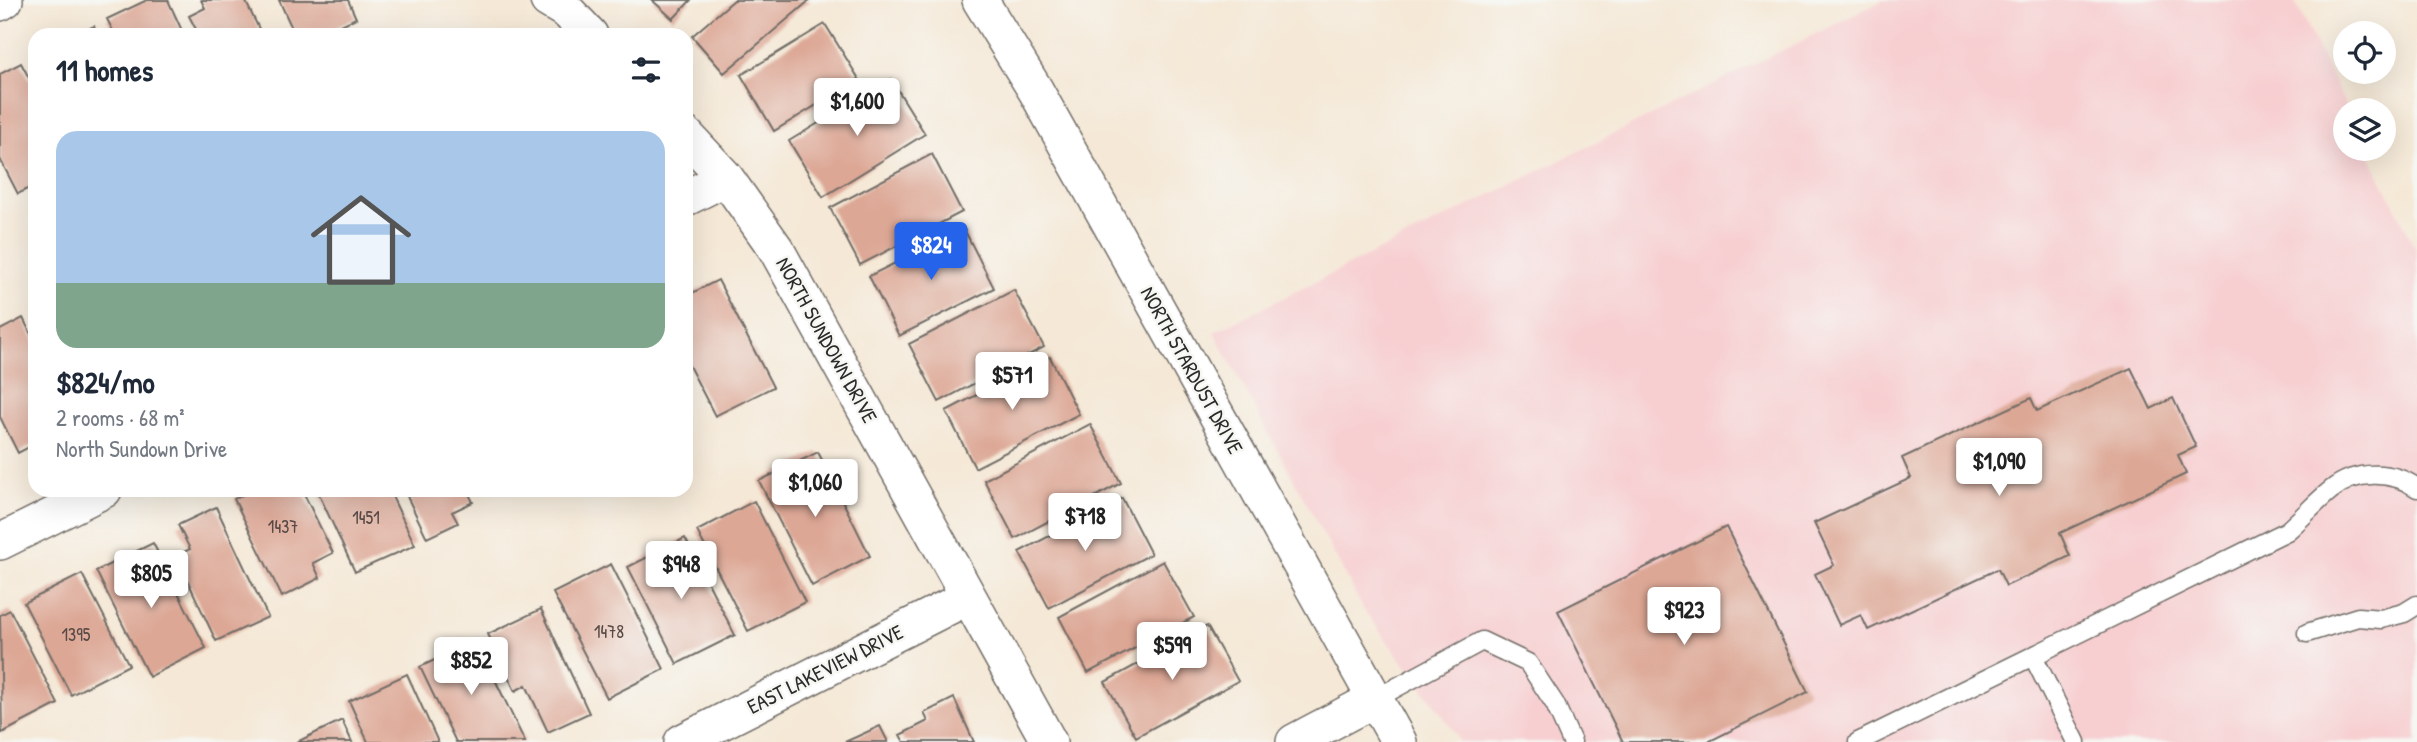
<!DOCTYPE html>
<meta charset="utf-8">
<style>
body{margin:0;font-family:"Patrick Hand",sans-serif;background:#f6f6f7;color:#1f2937;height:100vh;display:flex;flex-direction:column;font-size:26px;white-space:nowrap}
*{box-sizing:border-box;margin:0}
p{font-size:23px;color:#747a83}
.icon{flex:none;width:38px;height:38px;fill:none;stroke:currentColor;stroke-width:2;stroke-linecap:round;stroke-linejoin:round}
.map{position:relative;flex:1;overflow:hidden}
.panel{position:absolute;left:28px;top:28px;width:665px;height:469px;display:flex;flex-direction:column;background:#fff;border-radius:21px;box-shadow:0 7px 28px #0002}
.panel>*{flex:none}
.fabs{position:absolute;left:2333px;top:21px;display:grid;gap:14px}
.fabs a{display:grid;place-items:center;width:63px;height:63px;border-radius:50%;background:#fff;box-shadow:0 7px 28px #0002;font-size:35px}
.price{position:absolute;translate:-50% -60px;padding:0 16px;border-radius:7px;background:#fff;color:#222;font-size:23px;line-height:46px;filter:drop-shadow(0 2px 4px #0008)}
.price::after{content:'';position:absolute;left:50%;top:42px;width:21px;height:16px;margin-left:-10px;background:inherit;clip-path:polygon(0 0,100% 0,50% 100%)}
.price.on{background:#2563eb;color:#fff}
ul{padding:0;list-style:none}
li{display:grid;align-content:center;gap:14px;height:371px;padding:0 28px}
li+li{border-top:2px solid #e0e1e3}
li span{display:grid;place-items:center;height:217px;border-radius:21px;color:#555}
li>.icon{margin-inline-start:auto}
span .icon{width:126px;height:126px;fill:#fffc;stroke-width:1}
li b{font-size:30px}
h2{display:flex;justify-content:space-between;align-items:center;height:84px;padding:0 28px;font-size:30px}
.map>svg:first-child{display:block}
.built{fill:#f7cfd1}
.building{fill:#dda795}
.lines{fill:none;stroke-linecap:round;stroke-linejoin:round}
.service-casing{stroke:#726d67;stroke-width:21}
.minor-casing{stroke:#726d67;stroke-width:38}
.service{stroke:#fff;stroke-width:18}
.minor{stroke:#fff;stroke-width:35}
.labels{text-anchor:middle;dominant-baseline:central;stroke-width:5;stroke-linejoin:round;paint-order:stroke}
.number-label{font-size:18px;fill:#584a46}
.street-label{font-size:21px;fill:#2b2b2b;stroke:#f6f6f2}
</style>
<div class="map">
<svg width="2417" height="742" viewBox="0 0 2417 742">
<rect width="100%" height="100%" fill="#f6f6f2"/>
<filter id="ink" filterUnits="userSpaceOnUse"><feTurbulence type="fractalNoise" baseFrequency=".0143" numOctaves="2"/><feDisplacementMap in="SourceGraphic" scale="14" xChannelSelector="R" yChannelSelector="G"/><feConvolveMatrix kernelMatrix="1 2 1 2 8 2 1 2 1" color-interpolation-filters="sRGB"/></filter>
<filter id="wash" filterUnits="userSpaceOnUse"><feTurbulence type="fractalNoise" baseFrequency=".00686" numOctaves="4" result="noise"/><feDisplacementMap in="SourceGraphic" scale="28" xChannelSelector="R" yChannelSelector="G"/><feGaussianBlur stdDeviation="1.57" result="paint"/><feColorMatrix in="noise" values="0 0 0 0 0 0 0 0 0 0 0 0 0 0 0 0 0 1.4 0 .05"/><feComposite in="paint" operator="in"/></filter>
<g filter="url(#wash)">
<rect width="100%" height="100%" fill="#f5e8d6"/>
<!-- built -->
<path class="built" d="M1884 0H2294L2348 110H2345V149H2367L2417 252V742H1460L1452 728 1364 610 1214 332Z"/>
<g id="blocks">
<!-- building -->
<path class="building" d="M147 0H168L184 35H115L107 19Z
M201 0H245L262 35H199L189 16 205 8Z
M279 0H348L356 18 320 35H295Z
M652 0H691L673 19Z
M734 0H810L724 73 692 36Z
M825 24 859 79 774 131 741 75Z
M94 26 98 35H76Z
M21 63 35 89V185L18 194 0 159V74Z
M891 79 925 134 823 197 789 141Z
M932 154 962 212 860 265 830 208Z
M964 229 994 288 899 336 869 276Z
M718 280 773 387 715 416 686 360V296Z
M1014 290 1044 347 939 402 909 344Z
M23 318 35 342V444L18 453 0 417V330Z
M1050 357 1079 414 975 468 946 411Z
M2131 368 2151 409 2173 398 2196 447 2178 455 2186 474 2060 533 2070 556 2006 586 1998 569 1868 630 1861 615 1839 625 1815 574 1834 565 1814 523 1911 478 1902 458 2031 398 2037 411Z
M1090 424 1121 483 1015 539 984 480Z
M818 452 870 556 812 586 759 481Z
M252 490H302L333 553 313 563 320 578 282 597 234 499Z
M317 490H389L415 545 355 572Z
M404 490H467L473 502 452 512 458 523 427 538Z
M1122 498 1151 554 1049 608 1019 552Z
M754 501 805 602 748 631 697 531Z
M216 507 268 617 216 641 176 556 190 549 178 525Z
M1726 527 1808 692 1708 742H1623L1558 611Z
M685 538 735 635 677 664 628 567Z
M153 543 206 648 149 677 96 571Z
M1163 561 1194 617 1088 673 1059 617Z
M611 564 664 669 607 698 553 593Z
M82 574 129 665 71 695 24 603Z
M541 609 589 713 548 732 526 685 515 691 488 634Z
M10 610 58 704 2 733 0 615Z
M1207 626 1238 681 1136 737 1105 682Z
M476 640 525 742H456L420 667Z
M407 674 438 742H368L349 701Z
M954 698 974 742H904L900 735 928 721 924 713Z
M342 720 352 742H297Z
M880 726 888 742H845Z"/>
</g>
</g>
<g filter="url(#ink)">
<use href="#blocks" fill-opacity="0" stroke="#726d67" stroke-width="2"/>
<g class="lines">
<defs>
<path id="service" d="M2307 633 2358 617 2381 619 2404 613 2417 605
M2033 656 2076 742
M1375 699 1482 641 1528 663 1555 704 1572 742
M1858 742 2287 531C2302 518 2316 502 2331 490 2355 470 2392 470 2417 488"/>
<path id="minor" d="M548 0 568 12 590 35
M980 0 1036 91 1399 742
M0 3 5 0
M686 135 726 178 776 249 1049 742
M686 198 726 178
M0 542 104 490
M682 742 968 597
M1294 742 1375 699"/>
</defs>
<!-- service casing -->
<use href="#service" class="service-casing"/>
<!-- minor casing -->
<use href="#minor" class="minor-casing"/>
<!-- service -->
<use href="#service" class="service"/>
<!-- minor -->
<use href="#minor" class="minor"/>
</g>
</g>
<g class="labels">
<!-- number labels -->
<g class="number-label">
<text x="366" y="517">1451</text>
<text x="283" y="526">1437</text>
<text x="609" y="631">1478</text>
<text x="76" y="634">1395</text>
</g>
<!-- street labels -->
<g class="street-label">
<text transform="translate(827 340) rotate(61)">NORTH SUNDOWN DRIVE</text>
<text transform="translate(1192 370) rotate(61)">NORTH STARDUST DRIVE</text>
<text transform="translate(825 669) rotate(-27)">EAST LAKEVIEW DRIVE</text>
</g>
</g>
</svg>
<div class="fabs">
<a><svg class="icon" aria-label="locate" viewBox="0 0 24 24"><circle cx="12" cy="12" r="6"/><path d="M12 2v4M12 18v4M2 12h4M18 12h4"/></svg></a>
<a><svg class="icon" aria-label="layers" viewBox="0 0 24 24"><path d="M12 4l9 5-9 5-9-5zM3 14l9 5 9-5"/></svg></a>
</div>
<b class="price" style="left:857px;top:138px">$1,600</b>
<b class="price on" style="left:931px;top:282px">$824</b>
<b class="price" style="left:1012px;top:412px">$571</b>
<b class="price" style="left:1999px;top:498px">$1,090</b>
<b class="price" style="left:815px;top:519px">$1,060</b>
<b class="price" style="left:1085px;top:553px">$718</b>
<b class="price" style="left:681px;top:601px">$948</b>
<b class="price" style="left:151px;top:610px">$805</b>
<b class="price" style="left:1684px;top:647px">$923</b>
<b class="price" style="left:1172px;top:682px">$599</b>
<b class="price" style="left:471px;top:697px">$852</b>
<section class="panel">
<h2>11 homes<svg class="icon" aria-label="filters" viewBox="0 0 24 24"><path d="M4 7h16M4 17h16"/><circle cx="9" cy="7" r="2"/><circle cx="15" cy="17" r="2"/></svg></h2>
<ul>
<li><span style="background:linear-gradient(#a9c7e8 70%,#7fa58c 0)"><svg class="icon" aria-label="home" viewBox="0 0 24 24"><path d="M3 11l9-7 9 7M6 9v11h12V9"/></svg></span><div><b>$824/mo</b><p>2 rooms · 68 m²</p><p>North Sundown Drive</p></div></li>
</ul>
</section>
</div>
